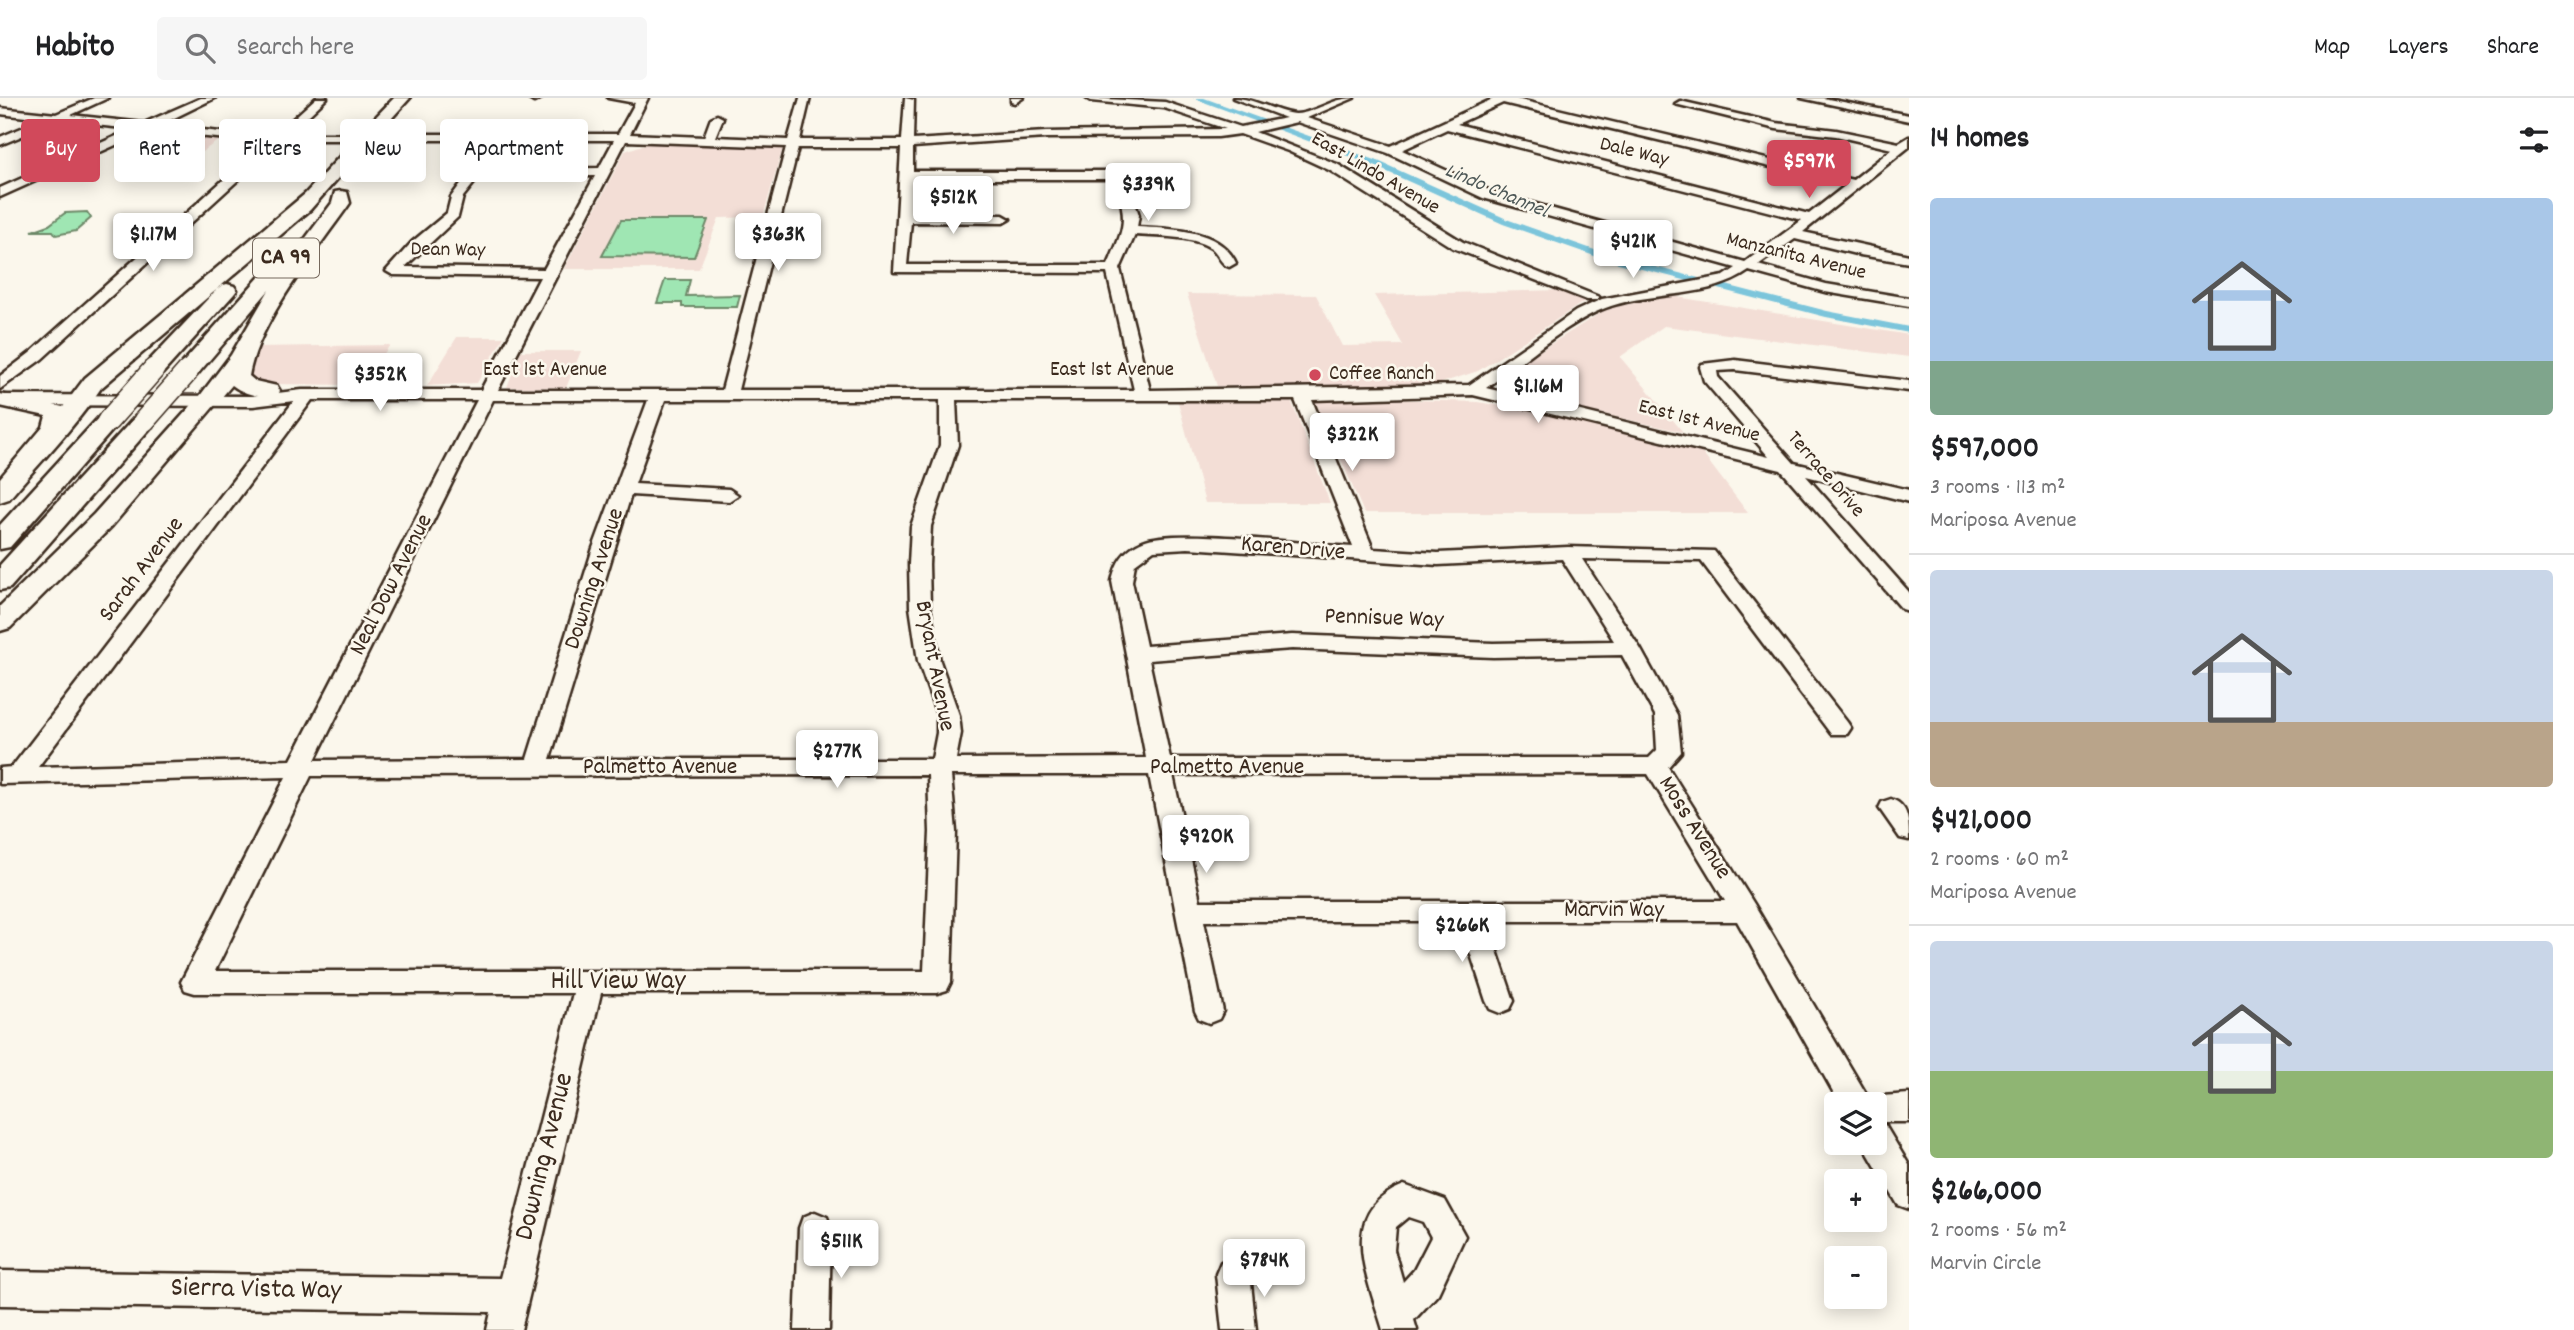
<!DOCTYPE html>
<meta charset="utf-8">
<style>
body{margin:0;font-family:Dekko,sans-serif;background:#f6f6f6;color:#202124;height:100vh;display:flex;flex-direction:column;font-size:26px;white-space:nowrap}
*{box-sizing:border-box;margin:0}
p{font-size:23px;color:#757577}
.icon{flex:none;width:38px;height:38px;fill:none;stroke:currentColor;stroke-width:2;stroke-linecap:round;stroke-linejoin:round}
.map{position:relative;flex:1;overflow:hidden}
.details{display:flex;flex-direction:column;background:#fff;width:665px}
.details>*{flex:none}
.top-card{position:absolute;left:21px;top:21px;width:665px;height:63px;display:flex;gap:14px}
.buttons{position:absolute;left:1824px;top:994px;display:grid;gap:14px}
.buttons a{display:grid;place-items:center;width:63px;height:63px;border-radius:7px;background:#fff;box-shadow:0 4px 18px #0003;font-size:35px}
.price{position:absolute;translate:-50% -60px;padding:0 16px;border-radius:7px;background:#fff;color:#222;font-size:23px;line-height:46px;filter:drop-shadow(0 2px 4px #0008)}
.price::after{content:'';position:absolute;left:50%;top:42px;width:21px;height:16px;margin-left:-10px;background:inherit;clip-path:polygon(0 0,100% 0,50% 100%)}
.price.on{background:#d1495b;color:#fff}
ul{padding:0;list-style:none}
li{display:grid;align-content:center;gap:14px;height:371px;padding:0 21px}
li+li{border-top:2px solid #e0e0e0}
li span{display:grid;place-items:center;height:217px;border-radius:7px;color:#555}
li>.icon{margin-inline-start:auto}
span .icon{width:126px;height:126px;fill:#fffc;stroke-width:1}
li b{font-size:30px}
h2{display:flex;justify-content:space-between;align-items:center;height:84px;padding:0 21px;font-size:30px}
.tag{padding:0 24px;border-radius:7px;background:#fff;box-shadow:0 4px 18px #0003;font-size:24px;line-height:63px}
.tag.on{background:#d1495b;color:#fff}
header{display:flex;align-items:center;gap:42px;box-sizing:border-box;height:98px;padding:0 35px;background:#fff;border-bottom:2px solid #e0e0e0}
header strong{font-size:33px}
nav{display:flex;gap:38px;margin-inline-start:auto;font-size:24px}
.search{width:490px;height:63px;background:#f6f6f6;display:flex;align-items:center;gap:18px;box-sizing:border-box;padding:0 24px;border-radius:7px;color:#757577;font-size:26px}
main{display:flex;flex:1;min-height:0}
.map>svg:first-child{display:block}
.built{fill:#f3ded6}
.green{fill:#9fe6b3;stroke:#6d8868;stroke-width:2}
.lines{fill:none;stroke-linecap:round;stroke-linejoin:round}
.canal{fill:#7bc5db;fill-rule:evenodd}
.minor-casing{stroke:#3b2a1e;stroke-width:5}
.highway-casing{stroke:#3b2a1e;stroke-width:5}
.minor{fill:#fbf7ec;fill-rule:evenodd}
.highway{fill:#fbf7ec;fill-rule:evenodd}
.highway-bridge-far1-casing{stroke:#3b2a1e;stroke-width:19;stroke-linecap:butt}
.highway-bridge-casing{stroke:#3b2a1e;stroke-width:24;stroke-linecap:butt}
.highway-bridge-far1{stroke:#fbf7ec;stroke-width:17}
.highway-bridge{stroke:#fbf7ec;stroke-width:21}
.poi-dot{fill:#d1495b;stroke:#fbf7ec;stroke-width:2.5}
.labels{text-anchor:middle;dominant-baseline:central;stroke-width:5;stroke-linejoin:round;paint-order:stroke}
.far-street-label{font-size:21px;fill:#3b2a1e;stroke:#fbf7ec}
.far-water-label{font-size:21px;font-style:italic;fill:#4e5857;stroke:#fbf7ec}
.far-poi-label{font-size:21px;fill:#3b2a1e;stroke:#fbf7ec;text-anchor:start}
.shield{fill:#fbf7ec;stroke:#75685c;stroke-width:2}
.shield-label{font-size:23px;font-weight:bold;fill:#3b2a1e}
.street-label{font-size:24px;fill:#3b2a1e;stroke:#fbf7ec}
.near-street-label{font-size:28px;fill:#3b2a1e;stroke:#fbf7ec}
</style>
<header>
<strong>Habito</strong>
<div class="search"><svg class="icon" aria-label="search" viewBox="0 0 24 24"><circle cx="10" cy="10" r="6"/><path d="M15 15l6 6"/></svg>Search here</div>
<nav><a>Map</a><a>Layers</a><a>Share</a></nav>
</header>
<main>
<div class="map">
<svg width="1909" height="1232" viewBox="0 0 1909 1232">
<rect width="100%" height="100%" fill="#fbf7ec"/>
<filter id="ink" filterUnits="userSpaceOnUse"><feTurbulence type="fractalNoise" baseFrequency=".0143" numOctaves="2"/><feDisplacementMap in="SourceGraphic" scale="14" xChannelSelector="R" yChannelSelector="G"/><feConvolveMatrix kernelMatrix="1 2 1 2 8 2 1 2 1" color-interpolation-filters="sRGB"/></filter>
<g filter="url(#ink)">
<!-- built -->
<path class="built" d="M179 38 219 42 199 56H131Z
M657 42 783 49 763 119 719 120 699 171H564L625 53Z
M1560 192 1585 203 1478 273 1438 286 1361 288H1217L1187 196 1316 197 1342 248 1403 247 1374 197Z
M1671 198 1909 237V259L1664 228 1620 259 1683 334 1509 295 1510 291 1506 285 1494 282 1608 210Z
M457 239H504L477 285 427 288Z
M390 247 362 287 266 286 251 279 248 266 255 249Z
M521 253H581L566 290 507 289Z
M1328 299 1477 304 1546 315 1699 351 1748 415H1364L1315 302Z
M1177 300H1281L1292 305 1330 405H1205Z"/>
<!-- green -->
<path class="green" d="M87 114 91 120 76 133 56 137 53 133H32L49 127 65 115Z
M621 122H708L694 159 602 158Z
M665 182H690L686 198 740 197 737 209H682V205H657Z"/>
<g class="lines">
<!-- canal -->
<path class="canal" d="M1193 0H1204L1378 63 1509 122 1609 157 1827 213 1909 229V235L1826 219 1603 161 1503 126 1372 67Z"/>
<defs>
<path id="minor" d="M94 0H108L71 17 144 25 201 0H215L160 27 237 36H276L316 0H327L289 36H618L635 5 608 0H648L630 36 704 39 711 20 717 17 723 20 715 39 788 42 800 0H810L800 42H902L905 0 914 2 913 42 1046 34 1226 31 1164 10 1091 3 1086 0 1165 4 1241 29 1286 20 1233 0C1256 0 1279 16 1296 16 1315 15 1332 0 1354 0L1307 20 1391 48 1495 0H1512L1853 82 1892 51 1836 38 1776 31 1675 6 1680 3 1776 25 1836 32 1899 45 1909 39V49L1803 134 1909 157V165L1860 157 1795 141 1758 167 1826 186 1909 200V208L1825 194 1749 173C1710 201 1655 193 1611 208 1572 220 1521 266 1486 290L1769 359 1704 283 1700 269 1702 266 1735 262 1909 283V293L1735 272 1717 273 1718 279 1794 365 1909 392V404L1806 378 1909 494V513L1902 511 1781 372 1473 297 1312 302 1373 451 1438 455 1568 449 1714 453 1847 624 1851 630 1847 636H1831L1701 463 1582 461 1640 550 1677 617 1681 654 1668 669 1754 806 1868 999 1909 996V1024H1875L1885 1027 1909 1067V1111L1898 1107 1862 1045H1874V1006H1840L1737 823H1487L1514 903 1510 911 1500 915 1490 911 1486 903 1460 823H1204L1223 913 1219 921 1209 925 1199 921 1195 913 1149 677H951L956 734 951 884 947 892 937 895H601L521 1232H487L491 1214 0 1207V1173L500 1180 573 895H195L185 892 181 884 286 679 0 686V670L12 669 294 303 253 308 0 307V297L253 298 302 292H481L540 179 393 177 386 173 412 144 447 115 451 99 471 72 599 70 614 42H282L42 261 0 291V278L30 255 268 42H237L147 33 0 99V90L132 31 58 23 0 47V39L43 21 0 16V10L56 16ZM1503 5 1846 87 1809 116 1457 26ZM1297 24 1388 55 1483 100 1736 170 1724 178 1602 201 1576 213 1469 287 1150 292 1120 171 1135 137C1159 139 1190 137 1211 150 1219 156 1220 166 1229 169L1236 165C1220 130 1171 131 1137 129L1139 117 1126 77 1120 73H913V49L1046 40 1218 39 1240 36 1288 53 1329 72 1453 150 1587 202H1597L1599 199 1463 144 1337 66 1255 34ZM1447 31 1802 122 1745 164 1493 94 1402 52ZM626 43 786 49 722 292H498ZM798 50H901L894 174 1107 175 1134 292H738ZM595 78 544 171 405 169 458 119 463 99 479 79ZM913 81H1115C1127 123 1126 126 1108 167H907L911 124 1003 125 1010 121 1003 117 912 116ZM312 302H477L291 662 38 669ZM493 302H648L593 450 527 661 315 662ZM665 302H940V347L911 428 909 466 910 509 918 563 937 617V635L932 661H550L631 397 729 403 738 397 729 391 635 386ZM956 302H1295L1353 449C1312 447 1174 429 1143 443 1124 451 1116 464 1112 483L1146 660 956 661 961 635 959 617 940 563 930 509 929 466 931 428 958 347ZM1188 450 1438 467 1562 461 1614 543 1493 545 1292 537 1146 548 1132 483 1135 466 1154 452ZM1292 551 1493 559 1622 557 1655 617 1657 652 1649 660H1170L1149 562ZM1648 676 1725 803H1200L1173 677ZM928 677 930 734 924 873H215L311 678Z
M542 0 534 4 529 1V0Z
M1011 0H1023L1015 5 1011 4Z
M1801 0H1823L1909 17V23Z
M1891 701C1909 707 1909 724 1909 742L1900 740 1879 710 1882 704Z
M1404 1087 1445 1102 1465 1138 1438 1196 1414 1222 1417 1232H1383C1368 1180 1335 1114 1404 1087ZM1408 1119 1423 1124 1431 1139 1414 1172 1403 1184 1394 1152 1396 1129Z
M815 1114 827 1119 831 1130 829 1232H795L799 1130 803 1119Z
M1233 1159 1245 1164 1250 1176 1256 1232H1222L1216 1176 1221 1164Z"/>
<path id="highway" d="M394 0H410L381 32H369V26Z
M359 42 367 47 310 112 101 290C75 329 40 364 9 401L0 404V380L43 329 46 318 0 308V296L63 309 85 280 305 96 353 44Z
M341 93 347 94 350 105C318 151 258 223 249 278L255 283 277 288 280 293 277 298C263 301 243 296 232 287L112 428 10 530 0 533V508L94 416 199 299 231 257 269 192 196 278H180L177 273 180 268 263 175 270 173 278 177 332 105 335 94Z
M227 186 234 188 237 192 234 196 162 276H146L143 271 146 266 220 188Z
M108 316 116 318 120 323 116 328 10 449 0 451V427L100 318Z
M144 316 152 318 156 323 152 328 10 490 0 492V467L136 318Z"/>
</defs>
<!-- minor casing -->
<use href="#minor" class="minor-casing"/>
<!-- highway casing -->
<use href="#highway" class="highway-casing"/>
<!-- minor -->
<use href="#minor" class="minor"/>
<!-- highway -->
<use href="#highway" class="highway"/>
<defs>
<path id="highway-bridge-far1" d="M384 48 400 29"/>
<path id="highway-bridge" d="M108 323 154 271
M144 323 188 273"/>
</defs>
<!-- highway-bridge-far1 casing -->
<use href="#highway-bridge-far1" class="highway-bridge-far1-casing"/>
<!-- highway-bridge casing -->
<use href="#highway-bridge" class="highway-bridge-casing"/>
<!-- highway-bridge-far1 -->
<use href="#highway-bridge-far1" class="highway-bridge-far1"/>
<!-- highway-bridge -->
<use href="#highway-bridge" class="highway-bridge"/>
</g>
</g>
<!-- markers -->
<circle class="poi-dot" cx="1315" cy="277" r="7"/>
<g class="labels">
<!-- far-street labels -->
<g class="far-street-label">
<text transform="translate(1634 55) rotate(14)">Dale Way</text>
<text transform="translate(1375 76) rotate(30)">East Lindo Avenue</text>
<text transform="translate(448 153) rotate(1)">Dean Way</text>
<text transform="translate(1796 159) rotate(14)">Manzanita Avenue</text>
<text x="545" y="273">East 1st Avenue</text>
<text x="1112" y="273">East 1st Avenue</text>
<text transform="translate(1699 324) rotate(14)">East 1st Avenue</text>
<text transform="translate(1825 377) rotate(49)">Terrace Drive</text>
</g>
<!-- far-water labels -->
<g class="far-water-label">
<text transform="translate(1496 94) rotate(23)">Lindo Channel</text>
</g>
<!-- far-poi labels -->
<g class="far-poi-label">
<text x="1329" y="277">Coffee Ranch</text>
</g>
<!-- shield labels -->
<rect class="shield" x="253" y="140.5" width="66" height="39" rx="5"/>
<g class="shield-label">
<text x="286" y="160">CA 99</text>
</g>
<!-- street labels -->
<g class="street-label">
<text transform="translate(1293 451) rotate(5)">Karen Drive</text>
<text transform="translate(142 472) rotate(-53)">Sarah Avenue</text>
<text transform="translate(595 481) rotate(-72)">Downing Avenue</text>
<text transform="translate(392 487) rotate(-63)">Neal Dow Avenue</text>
<text transform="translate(1384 521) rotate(2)">Pennisue Way</text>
<text transform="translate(934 568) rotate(79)">Bryant Avenue</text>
<text x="660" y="670">Palmetto Avenue</text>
<text x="1227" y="670">Palmetto Avenue</text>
<text transform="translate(1694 730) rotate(58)">Moss Avenue</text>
<text x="1614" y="813">Marvin Way</text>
</g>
<!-- near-street labels -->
<g class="near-street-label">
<text x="618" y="885">Hill View Way</text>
<text transform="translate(546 1059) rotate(-76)">Downing Avenue</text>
<text transform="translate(256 1193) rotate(1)">Sierra Vista Way</text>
</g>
</g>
</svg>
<div class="buttons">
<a><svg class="icon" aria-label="layers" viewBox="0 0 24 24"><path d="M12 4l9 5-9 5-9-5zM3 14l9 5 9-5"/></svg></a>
<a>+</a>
<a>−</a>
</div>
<b class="price on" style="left:1809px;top:102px">$597K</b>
<b class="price" style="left:1148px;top:125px">$339K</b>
<b class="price" style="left:953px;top:138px">$512K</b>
<b class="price" style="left:153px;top:175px">$1.17M</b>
<b class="price" style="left:778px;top:175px">$363K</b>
<b class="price" style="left:1633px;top:182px">$421K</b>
<b class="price" style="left:380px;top:315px">$352K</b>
<b class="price" style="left:1538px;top:327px">$1.16M</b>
<b class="price" style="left:1352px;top:375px">$322K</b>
<b class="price" style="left:837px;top:692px">$277K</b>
<b class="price" style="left:1206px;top:777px">$920K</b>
<b class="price" style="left:1462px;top:866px">$266K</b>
<b class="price" style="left:841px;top:1182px">$511K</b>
<b class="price" style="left:1264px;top:1201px">$784K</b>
<div class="top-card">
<a class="tag on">Buy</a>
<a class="tag">Rent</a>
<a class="tag">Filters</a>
<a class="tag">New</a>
<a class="tag">Apartment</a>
</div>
</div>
<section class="details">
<h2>14 homes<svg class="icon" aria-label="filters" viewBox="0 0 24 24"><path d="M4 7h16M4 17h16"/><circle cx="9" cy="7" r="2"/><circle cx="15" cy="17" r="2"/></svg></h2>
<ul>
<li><span style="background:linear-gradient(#a9c7e8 75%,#7fa58c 0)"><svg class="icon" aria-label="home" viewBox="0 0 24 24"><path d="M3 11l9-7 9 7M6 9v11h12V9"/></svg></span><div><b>$597,000</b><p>3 rooms · 113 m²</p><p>Mariposa Avenue</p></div></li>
<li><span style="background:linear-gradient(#c9d6e8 70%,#b9a48a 0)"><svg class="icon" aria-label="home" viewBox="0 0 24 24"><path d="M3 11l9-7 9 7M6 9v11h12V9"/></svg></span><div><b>$421,000</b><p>2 rooms · 60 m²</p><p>Mariposa Avenue</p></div></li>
<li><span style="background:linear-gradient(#c9d6e8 60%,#8fb573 0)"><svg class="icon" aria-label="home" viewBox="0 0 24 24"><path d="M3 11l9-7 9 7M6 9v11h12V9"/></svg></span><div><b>$266,000</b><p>2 rooms · 56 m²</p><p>Marvin Circle</p></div></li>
</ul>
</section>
</main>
